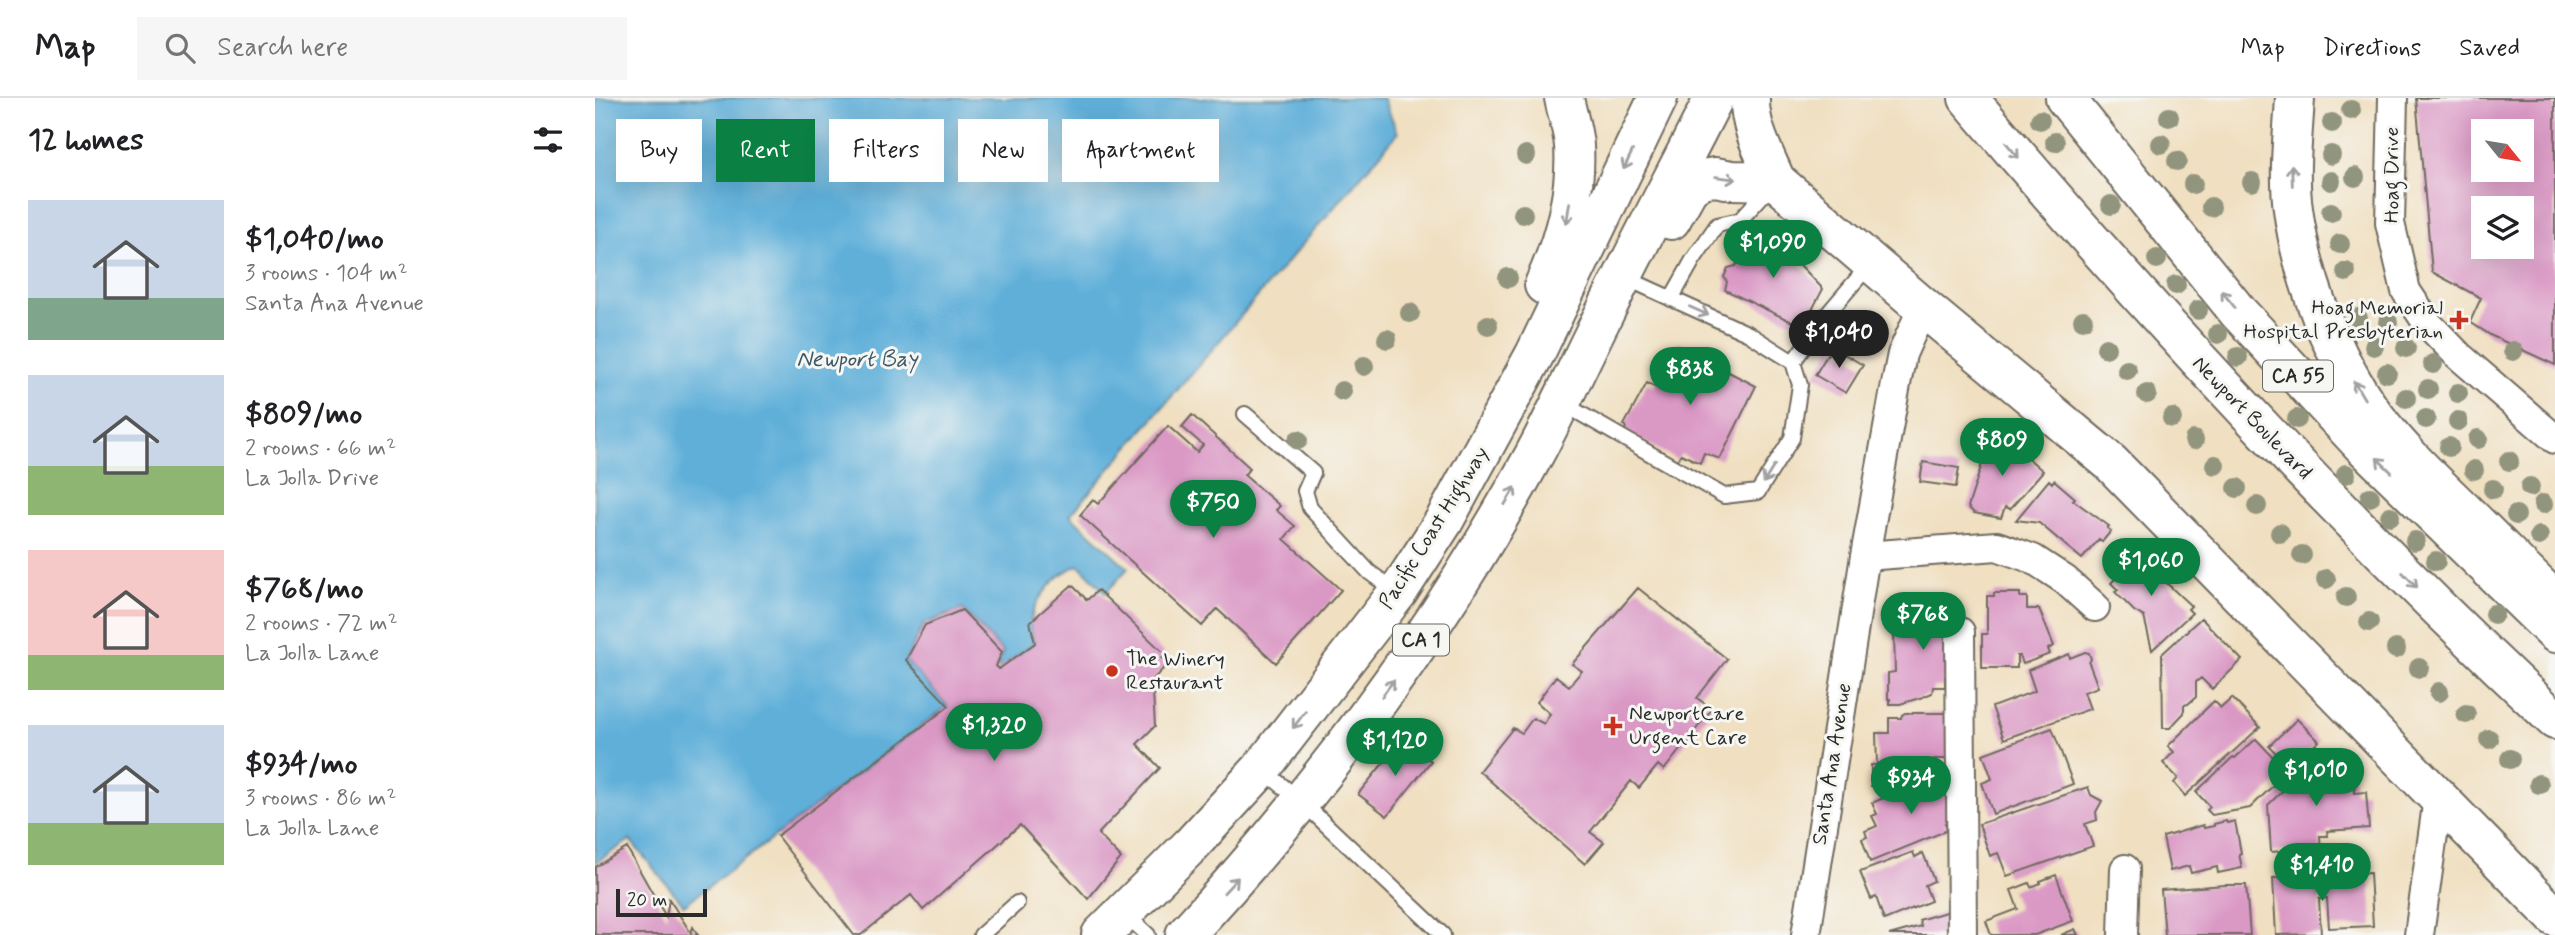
<!DOCTYPE html>
<meta charset="utf-8">
<style>
body{margin:0;font-family:Mynerve,sans-serif;background:#f6f6f6;color:#202124;height:100vh;display:flex;flex-direction:column;font-size:26px;white-space:nowrap}
*{box-sizing:border-box;margin:0}
p{font-size:23px;color:#757577}
.icon{flex:none;width:38px;height:38px;fill:none;stroke:currentColor;stroke-width:2;stroke-linecap:round;stroke-linejoin:round}
.map{position:relative;flex:1;overflow:hidden}
.drawer{display:flex;flex-direction:column;background:#fff;width:595px}
.drawer>*{flex:none}
.guide{position:absolute;left:21px;top:21px;width:665px;height:63px;display:flex;gap:14px}
.needle{width:46px;rotate:120deg}
.controls{position:absolute;left:1876px;top:21px;display:grid;gap:14px}
.controls a{display:grid;place-items:center;width:63px;height:63px;border-radius:0px;background:#fff;box-shadow:0 7px 28px #0002;font-size:35px}
.scale{position:absolute;left:21px;bottom:18px;width:91px;box-sizing:border-box;padding-left:7px;border:4px solid #2b2b2b;border-top:0;font-size:19px;line-height:24px;white-space:nowrap;color:#2b2b2b;-webkit-text-stroke:5px #f6f6f2;paint-order:stroke}
.price{position:absolute;translate:-50% -60px;padding:0 16px;border-radius:24px;background:#0b8043;color:#fff;font-size:23px;line-height:46px;filter:drop-shadow(0 2px 4px #0008)}
.price::after{content:'';position:absolute;left:50%;top:42px;width:21px;height:16px;margin-left:-10px;background:inherit;clip-path:polygon(0 0,100% 0,50% 100%)}
.price.on{background:#222;color:#fff}
ul{padding:0;list-style:none}
li{display:flex;align-items:center;gap:21px;height:175px;padding:0 28px}
li span{display:grid;place-items:center;flex:none;width:196px;height:140px;border-radius:0px;color:#555}
li>.icon{margin-inline-start:auto}
span .icon{width:84px;height:84px;fill:#fffc;stroke-width:1}
li b{font-size:30px}
h2{display:flex;justify-content:space-between;align-items:center;height:84px;padding:0 28px;font-size:30px}
.pill{padding:0 24px;border-radius:0px;background:#fff;box-shadow:0 7px 28px #0002;font-size:24px;line-height:63px}
.pill.on{background:#0b8043;color:#fff}
header{display:flex;align-items:center;gap:42px;box-sizing:border-box;height:98px;padding:0 35px;background:#fff;border-bottom:2px solid #e0e0e0}
header strong{font-size:33px}
nav{display:flex;gap:38px;margin-inline-start:auto;font-size:24px}
.search{width:490px;height:63px;background:#f6f6f6;display:flex;align-items:center;gap:18px;box-sizing:border-box;padding:0 24px;border-radius:0px;color:#757577;font-size:26px}
main{display:flex;flex:1;min-height:0}
.map>svg:first-child{display:block}
.water{fill:#5fafd9;stroke:#456d82;stroke-width:2}
.building{fill:#da98c5;fill-rule:evenodd}
.lines{fill:none;stroke-linecap:round;stroke-linejoin:round}
.lane-casing{stroke:#706a5f;stroke-width:18}
.street-casing{stroke:#706a5f;stroke-width:32}
.secondary-casing{stroke:#706a5f;stroke-width:42}
.primary-casing{stroke:#706a5f;stroke-width:42}
.highway-casing{stroke:#706a5f;stroke-width:42}
.lane{stroke:#fff;stroke-width:14}
.street{stroke:#fff;stroke-width:28}
.secondary{stroke:#fff;stroke-width:38}
.primary{stroke:#fff;stroke-width:38}
.highway{stroke:#fff;stroke-width:38}
.tree{fill:#92957d}
.oneway{stroke:#a0a0a0}
.poi-dot{fill:#c8321e;stroke:#f6f6f2;stroke-width:2.5}
.labels{text-anchor:middle;dominant-baseline:central;stroke-width:6;stroke-linejoin:round;paint-order:stroke}
.shield{fill:#f6f6f2;stroke:#686867;stroke-width:2}
.shield-label{font-size:19px;font-weight:bold;fill:#2b2b2b}
.street-label{font-size:21px;fill:#2b2b2b;stroke:#f6f6f2}
.poi-label{font-size:21px;fill:#2b2b2b;stroke:#f6f6f2;text-anchor:start}
.water-label{font-size:23px;font-style:italic;fill:#3d5968;stroke:#f6f6f2}
</style>
<header>
<strong>Map</strong>
<div class="search"><svg class="icon" aria-label="search" viewBox="0 0 24 24"><circle cx="10" cy="10" r="6"/><path d="M15 15l6 6"/></svg>Search here</div>
<nav><a>Map</a><a>Directions</a><a>Saved</a></nav>
</header>
<main>
<section class="drawer">
<h2>12 homes<svg class="icon" aria-label="filters" viewBox="0 0 24 24"><path d="M4 7h16M4 17h16"/><circle cx="9" cy="7" r="2"/><circle cx="15" cy="17" r="2"/></svg></h2>
<ul>
<li><span style="background:linear-gradient(#c9d6e8 70%,#7fa58c 0)"><svg class="icon" aria-label="home" viewBox="0 0 24 24"><path d="M3 11l9-7 9 7M6 9v11h12V9"/></svg></span><div><b>$1,040/mo</b><p>3 rooms · 104 m²</p><p>Santa Ana Avenue</p></div></li>
<li><span style="background:linear-gradient(#c9d6e8 65%,#8fb573 0)"><svg class="icon" aria-label="home" viewBox="0 0 24 24"><path d="M3 11l9-7 9 7M6 9v11h12V9"/></svg></span><div><b>$809/mo</b><p>2 rooms · 66 m²</p><p>La Jolla Drive</p></div></li>
<li><span style="background:linear-gradient(#f6c9c9 75%,#8fb573 0)"><svg class="icon" aria-label="home" viewBox="0 0 24 24"><path d="M3 11l9-7 9 7M6 9v11h12V9"/></svg></span><div><b>$768/mo</b><p>2 rooms · 72 m²</p><p>La Jolla Lane</p></div></li>
<li><span style="background:linear-gradient(#c9d6e8 70%,#8fb573 0)"><svg class="icon" aria-label="home" viewBox="0 0 24 24"><path d="M3 11l9-7 9 7M6 9v11h12V9"/></svg></span><div><b>$934/mo</b><p>3 rooms · 86 m²</p><p>La Jolla Lane</p></div></li>
</ul>
</section>
<div class="map">
<svg width="1960" height="837" viewBox="0 0 1960 837">
<rect width="100%" height="100%" fill="#f6f6f2"/>
<filter id="ink" filterUnits="userSpaceOnUse"><feTurbulence type="fractalNoise" baseFrequency=".0143" numOctaves="2"/><feDisplacementMap in="SourceGraphic" scale="14" xChannelSelector="R" yChannelSelector="G"/><feConvolveMatrix kernelMatrix="1 2 1 2 8 2 1 2 1" color-interpolation-filters="sRGB"/></filter>
<filter id="wash" filterUnits="userSpaceOnUse"><feTurbulence type="fractalNoise" baseFrequency=".00686" numOctaves="4" result="noise"/><feDisplacementMap in="SourceGraphic" scale="28" xChannelSelector="R" yChannelSelector="G"/><feGaussianBlur stdDeviation="1.57" result="paint"/><feColorMatrix in="noise" values="0 0 0 0 0 0 0 0 0 0 0 0 0 0 0 0 0 1.4 0 .05"/><feComposite in="paint" operator="in"/></filter>
<g filter="url(#wash)">
<rect width="100%" height="100%" fill="#f0dfc0"/>
<!-- water -->
<path class="water" d="M0 0H788L803 35 475 417 533 470 511 495 484 467C464 473 439 501 436 522 435 529 438 538 440 545L405 570 402 568 408 554 367 511 329 526 311 562 353 608 89 807 35 742 0 765Z"/>
<g id="blocks">
<!-- building -->
<path class="building" d="M1821 0H1960V267L1897 238 1875 224 1886 200 1837 174ZM1888 33H1927V72H1888ZM1888 110H1927V149H1888Z
M1158 134 1190 151 1228 191 1208 229 1130 192 1132 184 1129 179 1133 170 1141 168 1145 159 1140 157 1148 141 1153 143Z
M1081 247 1161 288 1125 361 1109 355 1105 365 1086 356 1082 362 1030 333 1031 328 1029 327 1052 285 1060 289 1063 281 1059 273 1060 267 1062 268 1065 262 1073 259Z
M1237 249 1268 267 1251 295 1220 277Z
M597 317 655 370 649 377 685 408 681 412 700 428 689 441 746 492 681 565 622 511 607 528 485 417 498 402 503 406 573 328 602 354 608 347 587 329Z
M1404 335 1448 373 1415 411 1410 409 1406 420 1379 415 1373 409 1396 338Z
M1328 364 1364 370 1361 389 1325 384Z
M1454 382 1457 385 1459 382 1480 400 1478 402 1514 428 1512 430 1516 433 1507 444 1504 441 1487 461 1444 425 1421 422Z
M1539 455 1544 460 1547 456 1567 477 1565 479 1596 508 1593 511 1597 515 1557 552 1549 519 1539 513 1520 494 1523 492 1516 485 1533 468 1530 464Z
M477 487 492 502 503 492 570 556 567 560 573 566 559 580 564 586 558 594 560 628 542 646 565 670 503 736 526 760 493 801 425 727 328 812 316 797 266 837H259L182 738 354 608 311 562 330 527 367 512 407 554 401 568 404 571 440 545 435 524Z
M1043 490 1132 561 1102 600 1117 611 1069 672 1063 667 1044 690 1036 683 995 734 1009 744 990 766 884 673 918 630 927 635 938 620 949 626 955 616 942 604 961 578 974 588 987 573 977 566Z
M1399 495H1425V499H1432V511H1444L1459 548 1453 551 1455 556 1428 566 1425 558H1422V570H1387V536H1392V498H1399Z
M1358 500 1359 579H1350V589H1338L1337 595 1328 599 1305 606H1295V601H1293V575L1300 574 1299 534H1312V515L1319 508H1325V501Z
M1606 520 1647 562 1617 591 1606 580 1601 584V599L1593 606 1589 607V615L1575 630H1568L1567 556Z
M1490 554 1494 555 1496 561 1494 565 1503 589 1489 594 1495 611 1409 641 1397 609 1440 593 1433 572 1474 556 1475 560Z
M1637 600 1665 629 1590 698 1579 685 1583 680 1568 665 1579 654 1573 648 1619 603 1626 610Z
M1310 615H1359L1355 661H1339V668L1294 688H1276V667H1282L1281 635H1294V620H1306L1307 617Z
M1702 621 1724 643 1655 710 1617 717 1612 712 1615 709 1601 694 1638 659 1640 660 1661 641 1678 659 1682 656 1674 648Z
M1457 630 1478 686 1398 716 1387 685 1397 681 1388 656Z
M808 641 836 663 792 718 763 696Z
M1731 651 1746 666 1735 676 1758 674 1760 695 1771 694 1774 730 1732 733 1733 738H1725L1726 754 1701 756 1700 752 1676 754 1673 707Z
M1354 671 1360 721 1350 725 1353 732 1275 764 1267 741 1272 739 1270 733 1282 728 1277 718 1282 716 1277 705Z
M1493 689 1496 697 1507 703 1501 714 1502 722 1490 726 1498 748 1412 778 1403 755 1395 758 1384 726Z
M1631 723 1632 725 1640 723 1646 755 1644 756 1647 770 1623 775 1622 769 1596 775 1594 768 1575 773 1568 739 1608 727 1609 730 1619 728V726Z
M32 750 71 819 74 801 96 835 98 829 103 837H0V769Z
M1318 754 1320 759 1328 755 1339 783 1330 787 1336 803 1289 822 1281 799 1276 801 1265 774Z
M1775 775 1778 828 1734 830 1732 800 1724 801 1726 836 1681 837 1678 780Z
M1461 777 1478 823 1440 837H1396L1391 823 1423 811 1416 792 1434 785 1436 789 1446 785 1445 783Z
M1630 787H1651L1655 837H1570L1566 792Z
M1354 813 1360 837H1294L1326 828 1324 822Z
M1480 831 1483 837H1466Z"/>
</g>
</g>
<g filter="url(#ink)">
<use href="#blocks" fill-opacity="0" stroke="#706a5f" stroke-width="2"/>
<g class="lines">
<defs>
<path id="lane" d="M1076 201 1098 162 1122 127 1145 122 1176 88
M1198 264 1235 213 1275 166
M967 305 1129 398 1163 394 1197 340 1205 287 1198 264 1154 236 1042 185
M650 316 718 375 710 393 715 410 774 474 800 493
M668 672 707 704 848 837
M530 816 553 837
M386 837 422 805"/>
<path id="street" d="M1798 0 1795 125 1811 193 1833 226 1863 257 1960 341
M1270 458 1402 448 1438 461 1470 482 1500 509
M1365 534 1367 837
M1211 837 1270 458 1301 286 1307 256 1328 209
M1528 837 1530 771
M1824 837 1843 700"/>
<path id="secondary" d="M1181 83 1328 209 1516 365 1960 819"/>
<path id="primary" d="M1470 0 1643 214 1768 348 1960 535"/>
<path id="highway" d="M1373 0C1558 219 1751 426 1960 622
M1700 0C1698 37 1693 75 1698 111 1707 180 1738 261 1779 317 1803 349 1833 378 1862 406 1895 438 1927 471 1960 503
M1076 122 1094 90 1107 81 1120 79 1137 82 1181 83C1170 57 1154 29 1155 0
M949 187C968 144 982 96 979 48 978 32 972 16 969 0
M506 837 596 747 666 671 803 494 849 423 940 256 1063 0
M590 837C725 691 843 534 938 359 964 311 986 261 1011 212 1046 141 1083 71 1119 0"/>
</defs>
<!-- lane casing -->
<use href="#lane" class="lane-casing"/>
<!-- street casing -->
<use href="#street" class="street-casing"/>
<!-- secondary casing -->
<use href="#secondary" class="secondary-casing"/>
<!-- primary casing -->
<use href="#primary" class="primary-casing"/>
<!-- highway casing -->
<use href="#highway" class="highway-casing"/>
<!-- lane -->
<use href="#lane" class="lane"/>
<!-- street -->
<use href="#street" class="street"/>
<!-- secondary -->
<use href="#secondary" class="secondary"/>
<!-- primary -->
<use href="#primary" class="primary"/>
<!-- highway -->
<use href="#highway" class="highway"/>
</g>
<!-- trees -->
<g class="tree">
<circle cx="1756" cy="12" r="10"/>
<circle cx="1574" cy="19" r="10"/>
<circle cx="1445" cy="22" r="10"/>
<circle cx="1737" cy="25" r="10"/>
<circle cx="1460" cy="44" r="10"/>
<circle cx="1566" cy="46" r="10"/>
<circle cx="931" cy="57" r="10"/>
<circle cx="1736" cy="57" r="10"/>
<circle cx="1582" cy="63" r="10"/>
<circle cx="1760" cy="79" r="10"/>
<circle cx="1736" cy="83" r="10"/>
<circle cx="1657" cy="84" r="10"/>
<circle cx="1598" cy="86" r="10"/>
<circle cx="1516" cy="107" r="10"/>
<circle cx="1616" cy="109" r="10"/>
<circle cx="1736" cy="114" r="10"/>
<circle cx="928" cy="116" r="10"/>
<circle cx="1745" cy="146" r="10"/>
<circle cx="1562" cy="161" r="10"/>
<circle cx="1751" cy="174" r="10"/>
<circle cx="913" cy="180" r="10"/>
<circle cx="1581" cy="187" r="10"/>
<circle cx="1603" cy="212" r="10"/>
<circle cx="815" cy="215" r="10"/>
<circle cx="1763" cy="220" r="10"/>
<circle cx="1488" cy="222" r="10"/>
<circle cx="1793" cy="224" r="10"/>
<circle cx="893" cy="227" r="10"/>
<circle cx="1623" cy="236" r="10"/>
<circle cx="792" cy="241" r="10"/>
<circle cx="1779" cy="248" r="10"/>
<circle cx="1511" cy="250" r="10"/>
<circle cx="1811" cy="250" r="10"/>
<circle cx="1918" cy="253" r="10"/>
<circle cx="1643" cy="259" r="10"/>
<circle cx="1838" cy="266" r="10"/>
<circle cx="769" cy="268" r="10"/>
<circle cx="1532" cy="272" r="10"/>
<circle cx="1792" cy="275" r="10"/>
<circle cx="1833" cy="291" r="10"/>
<circle cx="747" cy="293" r="10"/>
<circle cx="1863" cy="295" r="10"/>
<circle cx="1552" cy="296" r="10"/>
<circle cx="1811" cy="300" r="10"/>
<circle cx="1577" cy="320" r="10"/>
<circle cx="1702" cy="321" r="10"/>
<circle cx="1831" cy="321" r="10"/>
<circle cx="1863" cy="323" r="10"/>
<circle cx="1883" cy="341" r="10"/>
<circle cx="703" cy="342" r="10"/>
<circle cx="1599" cy="342" r="10"/>
<circle cx="1854" cy="349" r="10"/>
<circle cx="1914" cy="363" r="10"/>
<circle cx="1620" cy="367" r="10"/>
<circle cx="1879" cy="372" r="10"/>
<circle cx="1751" cy="376" r="10"/>
<circle cx="1935" cy="389" r="10"/>
<circle cx="1642" cy="390" r="10"/>
<circle cx="1898" cy="391" r="10"/>
<circle cx="1775" cy="399" r="10"/>
<circle cx="1948" cy="406" r="10"/>
<circle cx="1662" cy="408" r="10"/>
<circle cx="1921" cy="417" r="10"/>
<circle cx="1795" cy="418" r="10"/>
<circle cx="1685" cy="435" r="10"/>
<circle cx="1944" cy="438" r="10"/>
<circle cx="1820" cy="443" r="10"/>
<circle cx="1707" cy="457" r="10"/>
<circle cx="1841" cy="463" r="10"/>
<circle cx="1731" cy="481" r="10"/>
<circle cx="1751" cy="499" r="10"/>
<circle cx="1899" cy="516" r="10"/>
<circle cx="1774" cy="524" r="10"/>
<circle cx="1801" cy="551" r="10"/>
<circle cx="1824" cy="570" r="10"/>
<circle cx="1844" cy="594" r="10"/>
<circle cx="1871" cy="616" r="10"/>
<circle cx="1894" cy="641" r="10"/>
<circle cx="1915" cy="661" r="10"/>
<circle cx="1944" cy="686" r="10"/>
</g>
<!-- one-way arrows -->
<defs><path id="oneway-shaft" d="M-6 0H5M1.5-3L5.5 0L1.5 3" fill="none" stroke-width="1.6" stroke-linecap="round" stroke-linejoin="round" transform="scale(1.75)"/></defs>
<g class="oneway">
<use href="#oneway-shaft" transform="translate(1417 52) rotate(50)"/>
<use href="#oneway-shaft" transform="translate(1033 62) rotate(116)"/>
<use href="#oneway-shaft" transform="translate(1697 77) rotate(-92)"/>
<use href="#oneway-shaft" transform="translate(1131 80) rotate(8)"/>
<use href="#oneway-shaft" transform="translate(973 115) rotate(99)"/>
<use href="#oneway-shaft" transform="translate(1633 201) rotate(-129)"/>
<use href="#oneway-shaft" transform="translate(1104 213) rotate(24)"/>
<use href="#oneway-shaft" transform="translate(1764 292) rotate(-121)"/>
<use href="#oneway-shaft" transform="translate(1789 367) rotate(-136)"/>
<use href="#oneway-shaft" transform="translate(1174 376) rotate(122)"/>
<use href="#oneway-shaft" transform="translate(915 398) rotate(-59)"/>
<use href="#oneway-shaft" transform="translate(1815 482) rotate(45)"/>
<use href="#oneway-shaft" transform="translate(793 590) rotate(-54)"/>
<use href="#oneway-shaft" transform="translate(704 622) rotate(127)"/>
<use href="#oneway-shaft" transform="translate(636 787) rotate(-47)"/>
</g>
</g>
<!-- markers -->
<g class="poi-dot">
<path d="M1860.5 211.5h7v7h7v7h-7v7h-7v-7h-7v-7h7z"/>
<circle cx="517" cy="573" r="7"/>
<path d="M1014.5 617.5h7v7h7v7h-7v7h-7v-7h-7v-7h7z"/>
</g>
<g class="labels">
<!-- shield labels -->
<g class="shield">
<rect x="1668" y="262.5" width="70" height="31" rx="5"/>
<rect x="798" y="526.5" width="56" height="31" rx="5"/>
</g>
<g class="shield-label">
<text x="1703" y="278">CA 55</text>
<text x="826" y="542">CA 1</text>
</g>
<!-- street labels -->
<g class="street-label">
<text transform="translate(1797 77) rotate(-90)">Hoag Drive</text>
<text transform="translate(1657 320) rotate(46)">Newport Boulevard</text>
<text transform="translate(839 430) rotate(-58)">Pacific Coast Highway</text>
<text transform="translate(1237 666) rotate(-81)">Santa Ana Avenue</text>
</g>
<!-- poi labels -->
<g class="poi-label">
<text x="1848" y="210" text-anchor="end">Hoag Memorial<tspan x="1848" dy="24">Hospital Presbyterian</tspan></text>
<text x="531" y="561">The Winery<tspan x="531" dy="24">Restaurant</tspan></text>
<text x="1034" y="616">NewportCare<tspan x="1034" dy="24">Urgent Care</tspan></text>
</g>
<!-- water labels -->
<g class="water-label">
<text x="262" y="262">Newport Bay</text>
</g>
</g>
</svg>
<div class="controls">
<a><svg class="needle" viewBox="-14 -14 28 28"><path d="M0-13l5 13h-10z" fill="#e53935"/><path d="M0 13l5-13h-10z" fill="#757577"/></svg></a>
<a><svg class="icon" aria-label="layers" viewBox="0 0 24 24"><path d="M12 4l9 5-9 5-9-5zM3 14l9 5 9-5"/></svg></a>
</div>
<div class="scale">20 m</div>
<b class="price" style="left:1178px;top:182px">$1,090</b>
<b class="price on" style="left:1244px;top:272px">$1,040</b>
<b class="price" style="left:1095px;top:309px">$838</b>
<b class="price" style="left:1407px;top:380px">$809</b>
<b class="price" style="left:618px;top:442px">$750</b>
<b class="price" style="left:1556px;top:500px">$1,060</b>
<b class="price" style="left:1328px;top:554px">$768</b>
<b class="price" style="left:399px;top:665px">$1,320</b>
<b class="price" style="left:800px;top:680px">$1,120</b>
<b class="price" style="left:1721px;top:710px">$1,010</b>
<b class="price" style="left:1316px;top:718px">$934</b>
<b class="price" style="left:1727px;top:805px">$1,410</b>
<div class="guide">
<a class="pill">Buy</a>
<a class="pill on">Rent</a>
<a class="pill">Filters</a>
<a class="pill">New</a>
<a class="pill">Apartment</a>
</div>
</div>
</main>
